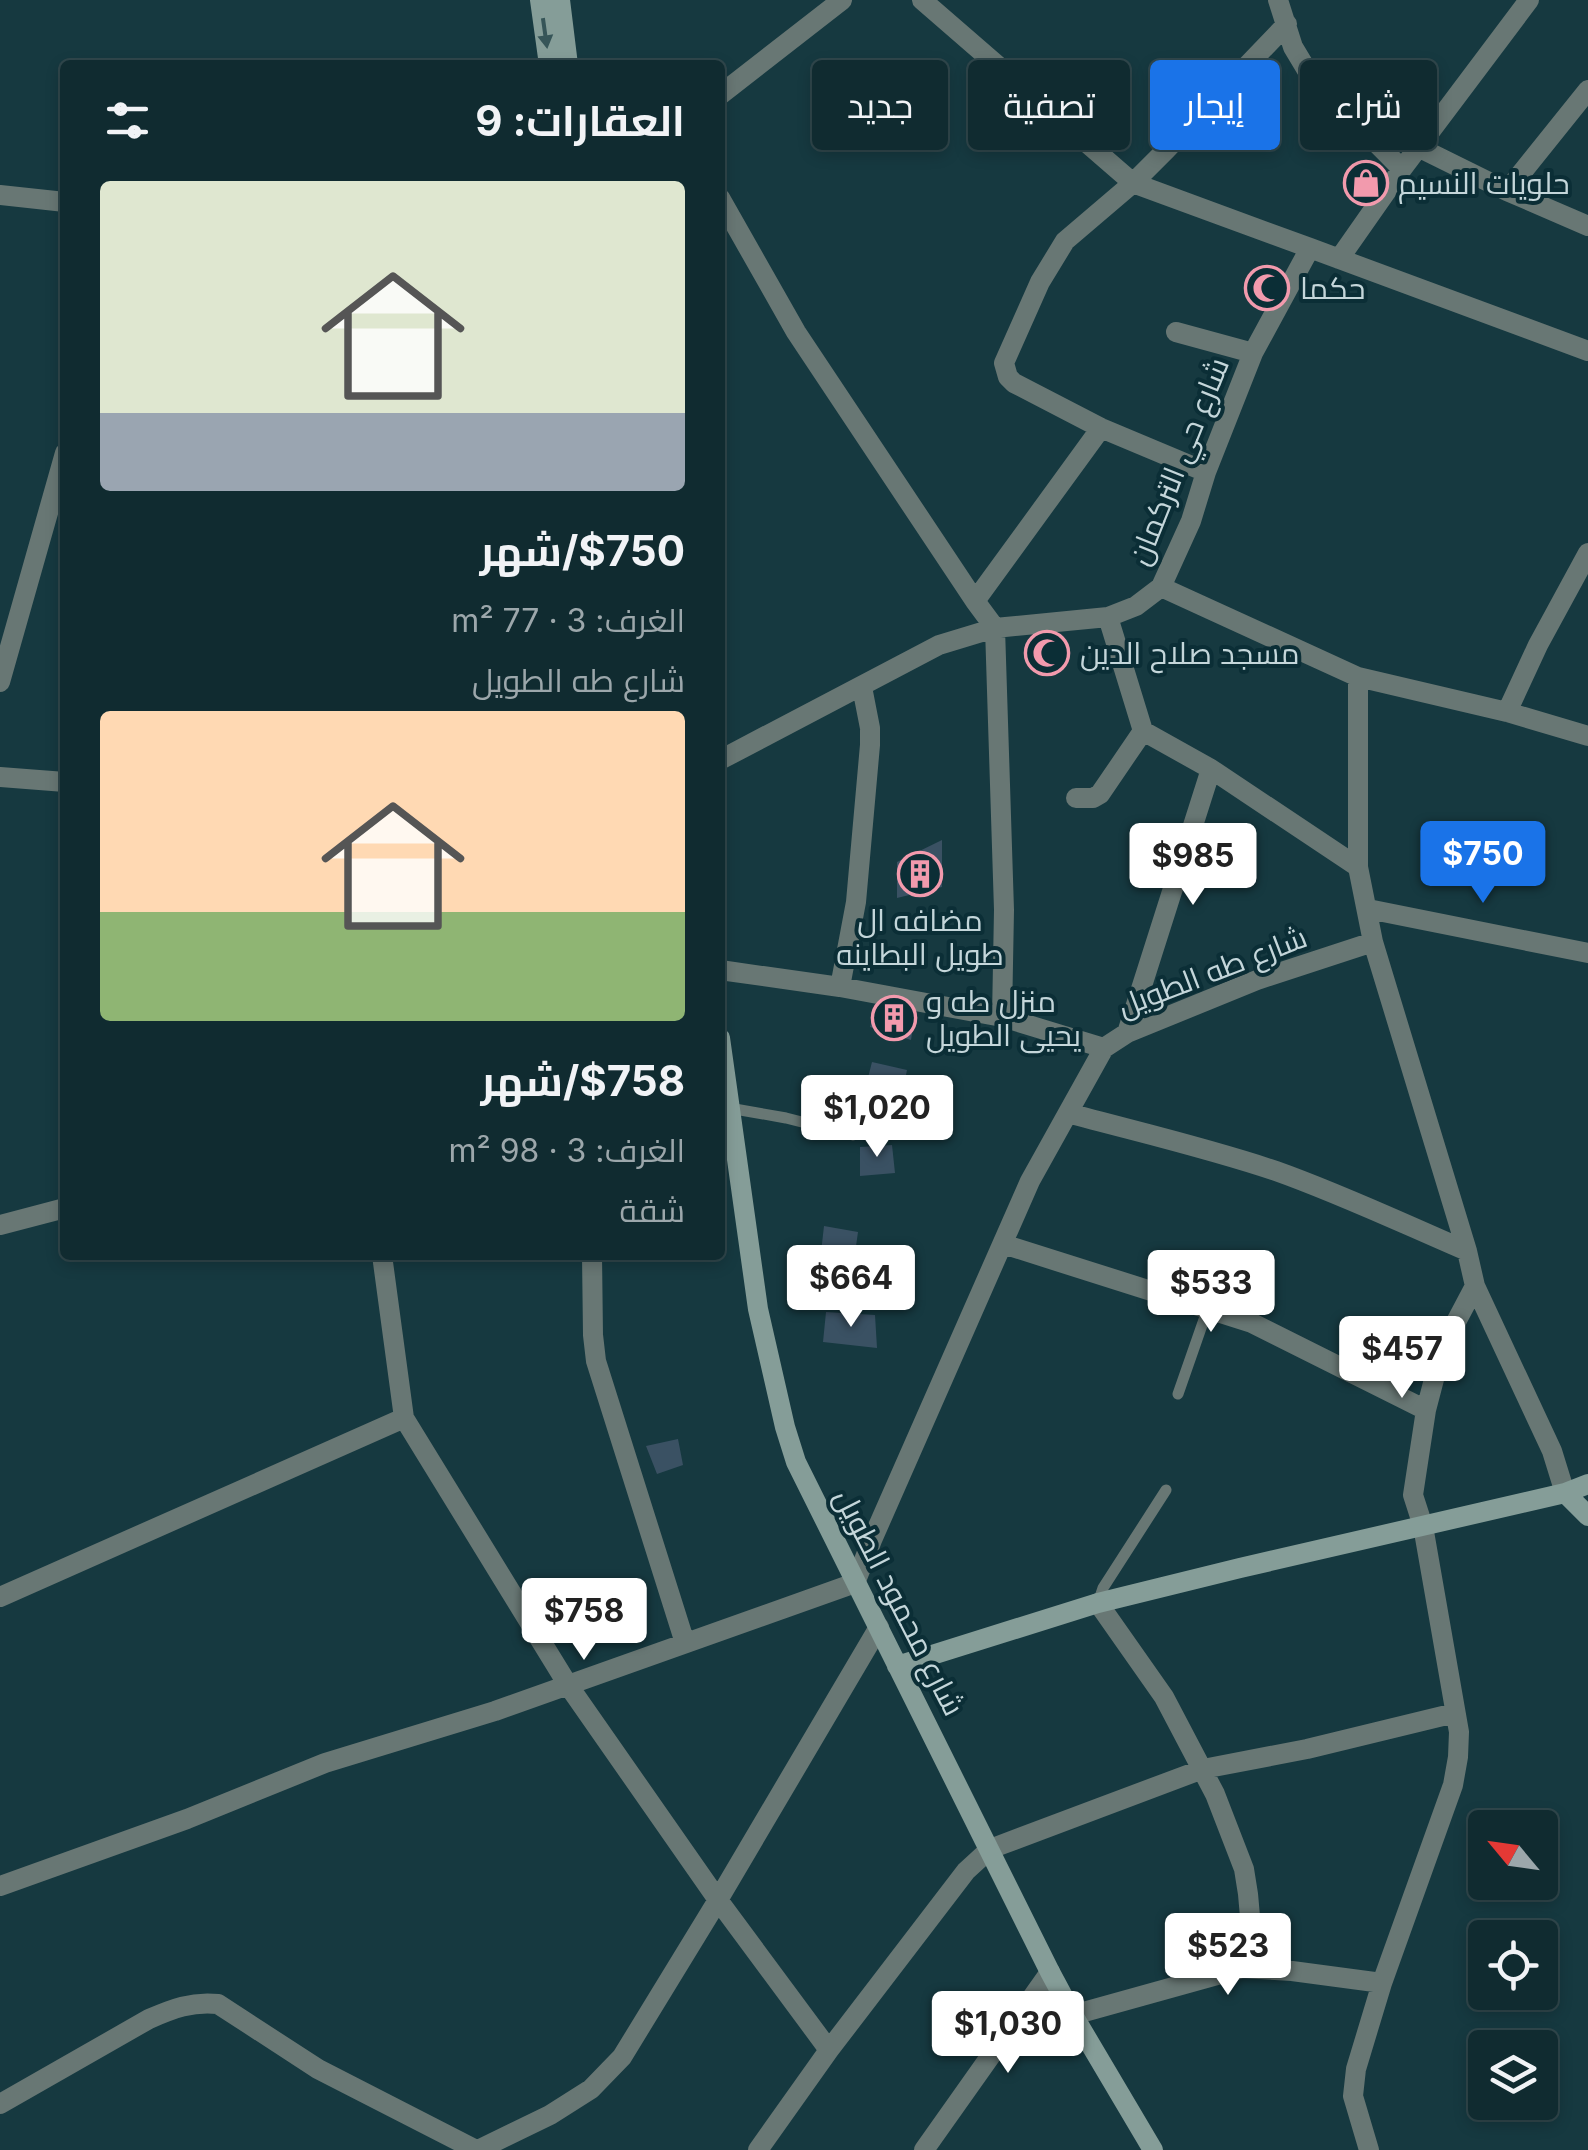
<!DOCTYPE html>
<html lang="ar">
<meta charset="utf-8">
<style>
body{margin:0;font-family:Inter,Cairo,sans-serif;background:#1e373c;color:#f1f3f6;direction:rtl;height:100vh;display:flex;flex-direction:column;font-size:38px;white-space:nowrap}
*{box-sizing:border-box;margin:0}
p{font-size:32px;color:#9ca7ab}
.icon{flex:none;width:55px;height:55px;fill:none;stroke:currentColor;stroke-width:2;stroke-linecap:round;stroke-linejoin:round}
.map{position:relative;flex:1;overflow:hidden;direction:ltr}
.details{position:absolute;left:60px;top:60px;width:665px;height:1200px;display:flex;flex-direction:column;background:#102b30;border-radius:10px;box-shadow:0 5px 15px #0003,0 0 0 2px #30474c;direction:rtl}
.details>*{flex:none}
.hud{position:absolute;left:755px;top:60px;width:682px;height:90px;direction:rtl;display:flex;gap:20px}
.needle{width:65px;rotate:299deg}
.tools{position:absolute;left:1468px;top:1810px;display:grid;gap:20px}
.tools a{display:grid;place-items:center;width:90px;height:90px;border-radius:10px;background:#102b30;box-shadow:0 5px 15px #0003,0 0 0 2px #30474c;font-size:50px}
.price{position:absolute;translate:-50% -85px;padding:0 22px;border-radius:10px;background:#fff;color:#222;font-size:32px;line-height:65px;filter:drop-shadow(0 2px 5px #0008)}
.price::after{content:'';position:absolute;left:50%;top:60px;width:30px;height:22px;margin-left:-15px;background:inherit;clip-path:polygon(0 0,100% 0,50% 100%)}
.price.active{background:#1a73e8;color:#fff}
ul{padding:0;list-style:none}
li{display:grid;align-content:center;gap:20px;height:530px;padding:0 40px}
li span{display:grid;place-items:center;height:310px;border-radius:10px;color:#555}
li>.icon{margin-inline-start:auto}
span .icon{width:180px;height:180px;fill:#fffc;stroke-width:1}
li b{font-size:42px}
h2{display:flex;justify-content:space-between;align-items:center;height:120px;padding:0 40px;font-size:42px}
.tag{padding:0 35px;border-radius:10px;background:#102b30;box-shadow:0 5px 15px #0003,0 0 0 2px #30474c;font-size:35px;line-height:90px}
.tag.active{background:#1a73e8;color:#fff}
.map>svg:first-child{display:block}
.building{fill:#3a5163}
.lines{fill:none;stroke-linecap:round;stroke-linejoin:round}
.lane{stroke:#687774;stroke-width:11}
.street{stroke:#687774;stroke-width:20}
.secondary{stroke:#859d98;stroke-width:20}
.oneway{fill:#365558}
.labels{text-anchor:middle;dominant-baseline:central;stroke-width:8;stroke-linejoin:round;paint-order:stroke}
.poi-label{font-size:30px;fill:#c4d6da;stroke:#0b2e36;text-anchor:start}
.street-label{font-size:30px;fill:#c4d6da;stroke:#0b2e36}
</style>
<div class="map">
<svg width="1588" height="2150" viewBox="0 0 1588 2150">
<rect width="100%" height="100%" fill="#163940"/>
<!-- building -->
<path class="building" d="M942 840V887L897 898V862Z
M876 1008 915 1015 911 1040 870 1027Z
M872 1062 907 1070 900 1105 863 1097Z
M892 1145 895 1173 860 1176V1147Z
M824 1226 858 1232 852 1275 819 1270Z
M826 1312 875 1315 877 1348 823 1342Z
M678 1439 683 1465 657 1474 646 1446Z"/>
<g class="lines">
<!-- lane -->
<path class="lane" d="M729 1108 786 1118 853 1135
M1178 1394 1208 1308
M1098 1603 1103 1588 1166 1490"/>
<!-- street -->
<path class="street" d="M922 0 1133 183 1310 248
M1278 0 1293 47 1311 77 1402 169
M720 95 842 0
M1418 147 1507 191 1588 226
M1507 191 1588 90
M0 195 65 202
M720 198 796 332 975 601 995 628 1004 910 1002 1017
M1339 259 1402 169 1529 0
M1176 332 1253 353
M1206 472 1101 428 1014 383 1008 377 1004 363 1040 282 1065 241 1133 183 1166 150 1287 24
M1161 587 1358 677 1507 712 1588 736
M975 601 1101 428
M1108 617 1143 731 1211 769 1358 867
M1358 677V867L1373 942 1467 1251 1475 1286 1552 1451 1565 1493
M0 682 65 453
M1507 712 1538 645 1588 553
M720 760 939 645 995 628 1108 617 1136 606 1161 587 1191 521 1206 472 1253 353 1310 248 1588 351
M0 777 65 782
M1076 798H1093L1100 794 1143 731
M1368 909 1588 953
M720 970 840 987 1002 1017 1104 1048 1127 1033 1257 980 1373 942
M840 987 856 902 870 745V728L862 687
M1127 1033 1211 769
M1068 1113C1138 1132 1208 1148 1276 1171 1341 1194 1404 1224 1467 1251
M0 1225 65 1208
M1003 1244 1252 1323 1426 1410
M382 1255 404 1418 568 1685 718 1900 829 2050
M592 1255 593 1335 596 1361 685 1643
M0 1597 404 1418
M1098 1603 1164 1697 1215 1794 1244 1869 1248 1894 1251 1928 1242 1968
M0 1886 187 1819 325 1763 495 1711 855 1583 872 1540 1030 1181 1104 1048
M1073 2015 1242 1968 1292 1971 1382 1983
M0 2104 149 2019C172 2009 192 2001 218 2004L318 2069 476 2150
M478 2150 550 2115 591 2089 622 2057 718 1900 879 1627
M758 2150 829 2050 966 1871 990 1849 1203 1769 1307 1749 1455 1713
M924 2150 1050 1972
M1369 2150 1353 2096 1356 2069 1382 1983 1453 1785 1458 1757 1459 1732 1423 1526 1413 1495 1426 1410 1438 1364 1447 1339 1475 1286"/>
<!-- secondary -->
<path class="secondary" d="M540 0 549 65
M560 0 568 65
M720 1038 758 1309 785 1427 796 1462 1050 1972 1073 2015 1153 2150
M1565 1493 1588 1516
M897 1666 1098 1603 1240 1568 1565 1493 1588 1484"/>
</g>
<!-- one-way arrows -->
<defs><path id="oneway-solid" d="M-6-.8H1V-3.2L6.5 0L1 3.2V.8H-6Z" transform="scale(2.5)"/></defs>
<use class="oneway" href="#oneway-solid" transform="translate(545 33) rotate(82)"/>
<!-- icons -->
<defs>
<symbol id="shop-ring" viewBox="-11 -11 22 22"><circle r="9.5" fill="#0b2e36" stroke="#f29aad" stroke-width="1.5"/><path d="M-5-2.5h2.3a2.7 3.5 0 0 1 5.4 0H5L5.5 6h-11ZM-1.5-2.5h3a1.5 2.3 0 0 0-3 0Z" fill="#f29aad"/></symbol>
<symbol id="mosque-ring" viewBox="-11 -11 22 22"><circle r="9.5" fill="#0b2e36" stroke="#f29aad" stroke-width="1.5"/><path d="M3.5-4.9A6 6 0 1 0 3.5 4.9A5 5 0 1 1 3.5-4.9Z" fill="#f29aad"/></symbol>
<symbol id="building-ring" viewBox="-11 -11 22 22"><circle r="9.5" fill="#0b2e36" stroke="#f29aad" stroke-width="1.5"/><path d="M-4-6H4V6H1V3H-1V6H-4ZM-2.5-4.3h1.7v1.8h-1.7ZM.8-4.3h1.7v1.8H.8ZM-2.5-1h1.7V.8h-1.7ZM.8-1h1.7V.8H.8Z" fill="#f29aad"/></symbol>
</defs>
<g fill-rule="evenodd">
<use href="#shop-ring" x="1341" y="158" width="50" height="50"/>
<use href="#mosque-ring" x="1242" y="263" width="50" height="50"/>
<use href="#mosque-ring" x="1022" y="628" width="50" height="50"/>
<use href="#building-ring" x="895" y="849" width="50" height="50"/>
<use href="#building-ring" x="869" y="993" width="50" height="50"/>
</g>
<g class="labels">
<!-- poi labels -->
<g class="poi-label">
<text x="1398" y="183">حلويات النسيم</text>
<text x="1300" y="288">حكما</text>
<text x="1080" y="653">مسجد صلاح الدين</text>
<text x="920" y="920" text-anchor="middle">مضافه ال<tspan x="920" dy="34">طويل البطاينه</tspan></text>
<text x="926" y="1001">منزل طه و<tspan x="926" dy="34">يحيى الطويل</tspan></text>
</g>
<!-- street labels -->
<g class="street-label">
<text transform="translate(1178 461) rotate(-68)">شارع حي التركمان</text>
<text transform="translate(1212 971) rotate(-21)">شارع طه الطويل</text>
<text transform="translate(900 1602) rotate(63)">شارع محمود الطويل</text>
</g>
</g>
</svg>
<div class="tools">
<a><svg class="needle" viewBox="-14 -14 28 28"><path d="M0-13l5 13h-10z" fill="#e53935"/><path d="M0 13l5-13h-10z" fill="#9ca7ab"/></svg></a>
<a><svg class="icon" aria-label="locate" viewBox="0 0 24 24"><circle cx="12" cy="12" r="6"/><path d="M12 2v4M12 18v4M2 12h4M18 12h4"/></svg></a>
<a><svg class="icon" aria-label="layers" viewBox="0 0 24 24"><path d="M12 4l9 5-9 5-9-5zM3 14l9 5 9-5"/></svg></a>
</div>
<b class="price active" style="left:1483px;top:906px">$750</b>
<b class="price" style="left:1193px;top:908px">$985</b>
<b class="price" style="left:877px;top:1160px">$1,020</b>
<b class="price" style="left:851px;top:1330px">$664</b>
<b class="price" style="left:1211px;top:1335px">$533</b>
<b class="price" style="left:1402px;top:1401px">$457</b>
<b class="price" style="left:584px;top:1663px">$758</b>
<b class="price" style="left:1228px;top:1998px">$523</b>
<b class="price" style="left:1008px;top:2076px">$1,030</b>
<div class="hud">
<a class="tag">شراء</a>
<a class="tag active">إيجار</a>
<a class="tag">تصفية</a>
<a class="tag">جديد</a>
</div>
<section class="details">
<h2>العقارات: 9<svg class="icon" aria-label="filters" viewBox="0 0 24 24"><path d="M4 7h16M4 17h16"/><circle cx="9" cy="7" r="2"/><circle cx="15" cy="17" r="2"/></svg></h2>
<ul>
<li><span style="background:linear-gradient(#dfe7d0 75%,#9aa5b1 0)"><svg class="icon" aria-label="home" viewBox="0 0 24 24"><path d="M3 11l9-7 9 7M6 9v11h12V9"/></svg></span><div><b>$750/شهر</b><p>الغرف: 3 · 77 m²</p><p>شارع طه الطويل</p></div></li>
<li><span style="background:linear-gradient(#ffd9b3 65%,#8fb573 0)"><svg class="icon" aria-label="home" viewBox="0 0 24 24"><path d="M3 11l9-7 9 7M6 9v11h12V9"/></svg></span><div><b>$758/شهر</b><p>الغرف: 3 · 98 m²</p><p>شقة</p></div></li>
</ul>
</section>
</div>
